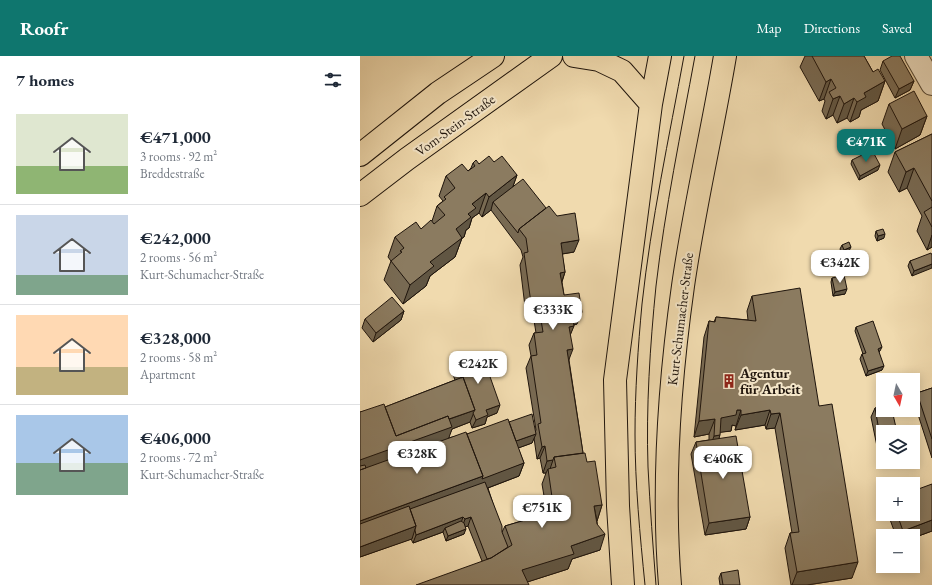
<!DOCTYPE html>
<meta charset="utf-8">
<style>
body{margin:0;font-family:"EB Garamond",serif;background:#f2f2f3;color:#1f2937;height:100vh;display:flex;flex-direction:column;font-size:15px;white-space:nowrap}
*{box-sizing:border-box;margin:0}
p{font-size:13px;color:#747a83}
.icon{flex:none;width:22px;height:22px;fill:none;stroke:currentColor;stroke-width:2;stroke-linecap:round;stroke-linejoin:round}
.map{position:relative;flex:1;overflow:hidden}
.sheet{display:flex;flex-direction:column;background:#fff;width:360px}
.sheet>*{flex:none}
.needle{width:26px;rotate:171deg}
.buttons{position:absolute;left:516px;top:317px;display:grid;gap:8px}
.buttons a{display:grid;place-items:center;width:44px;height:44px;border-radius:0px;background:#fff;box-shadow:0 2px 10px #0003;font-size:20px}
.price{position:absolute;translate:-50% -34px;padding:0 9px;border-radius:8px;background:#fff;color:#222;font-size:13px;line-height:26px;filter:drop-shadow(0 1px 2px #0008)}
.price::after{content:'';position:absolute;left:50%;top:24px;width:12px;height:9px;margin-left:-6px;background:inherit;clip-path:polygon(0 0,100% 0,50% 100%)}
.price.selected{background:#0f766e;color:#fff}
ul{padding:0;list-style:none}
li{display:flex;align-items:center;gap:12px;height:100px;padding:0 16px}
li+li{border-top:1px solid #e0e1e3}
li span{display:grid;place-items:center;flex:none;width:112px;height:80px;border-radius:0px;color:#555}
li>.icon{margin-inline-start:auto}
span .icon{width:48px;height:48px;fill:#fffc;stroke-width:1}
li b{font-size:17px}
h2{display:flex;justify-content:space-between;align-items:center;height:48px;padding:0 16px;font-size:17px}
header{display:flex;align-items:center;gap:24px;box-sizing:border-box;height:56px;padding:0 20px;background:#0f766e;color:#fff}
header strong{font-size:19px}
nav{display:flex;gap:22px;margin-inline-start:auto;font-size:14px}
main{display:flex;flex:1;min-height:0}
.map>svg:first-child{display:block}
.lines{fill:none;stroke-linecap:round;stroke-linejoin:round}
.minor-casing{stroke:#524634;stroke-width:24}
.major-casing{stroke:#1e140c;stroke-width:24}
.minor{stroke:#f5e7ca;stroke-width:22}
.major{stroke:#f0daae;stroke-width:22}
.tram{stroke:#1e140c;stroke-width:1}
.wall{fill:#786a53;stroke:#1e140c;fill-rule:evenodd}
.shaded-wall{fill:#615643;stroke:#1e140c}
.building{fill:#8b7b60;stroke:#1e140c}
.labels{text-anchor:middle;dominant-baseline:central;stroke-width:4;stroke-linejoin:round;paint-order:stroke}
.street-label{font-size:14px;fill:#1e140c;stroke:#f5e7ca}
.poi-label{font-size:14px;font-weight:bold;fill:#1e140c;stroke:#f5e7ca;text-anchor:start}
</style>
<header>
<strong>Roofr</strong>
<nav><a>Map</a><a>Directions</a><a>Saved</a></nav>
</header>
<main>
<section class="sheet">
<h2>7 homes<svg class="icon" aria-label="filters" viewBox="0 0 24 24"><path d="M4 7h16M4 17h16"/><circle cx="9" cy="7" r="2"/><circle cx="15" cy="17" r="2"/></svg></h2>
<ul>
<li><span style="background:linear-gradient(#dfe7d0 65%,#8fb573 0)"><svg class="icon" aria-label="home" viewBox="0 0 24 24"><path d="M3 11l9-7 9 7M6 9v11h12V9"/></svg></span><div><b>€471,000</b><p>3 rooms · 92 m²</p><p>Breddestraße</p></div></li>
<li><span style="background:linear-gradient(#c9d6e8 75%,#7fa58c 0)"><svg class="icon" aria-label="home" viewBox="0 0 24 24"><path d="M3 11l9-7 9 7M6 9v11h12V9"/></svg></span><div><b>€242,000</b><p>2 rooms · 56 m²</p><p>Kurt-Schumacher-Straße</p></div></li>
<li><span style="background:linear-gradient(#ffd9b3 65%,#c2b280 0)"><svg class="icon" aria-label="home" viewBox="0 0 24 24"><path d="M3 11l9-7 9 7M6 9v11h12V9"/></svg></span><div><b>€328,000</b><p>2 rooms · 58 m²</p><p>Apartment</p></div></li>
<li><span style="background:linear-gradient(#a9c7e8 60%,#7fa58c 0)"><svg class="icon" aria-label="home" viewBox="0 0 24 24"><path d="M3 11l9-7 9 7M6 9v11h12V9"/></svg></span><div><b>€406,000</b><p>2 rooms · 72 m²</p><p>Kurt-Schumacher-Straße</p></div></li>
</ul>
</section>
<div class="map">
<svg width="572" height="529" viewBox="0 0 572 529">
<rect width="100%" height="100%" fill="#f0daae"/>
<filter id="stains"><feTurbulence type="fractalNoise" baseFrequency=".005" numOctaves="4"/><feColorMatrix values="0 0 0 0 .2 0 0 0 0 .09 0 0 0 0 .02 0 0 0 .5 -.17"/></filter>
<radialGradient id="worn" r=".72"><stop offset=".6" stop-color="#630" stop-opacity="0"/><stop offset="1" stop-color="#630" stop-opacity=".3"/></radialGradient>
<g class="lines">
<defs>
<path id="minor" d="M556 0 572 28"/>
<path id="major" d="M214 0 239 4 262 15 291 48
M0 99 78 37 133 0
M0 139 47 103 191 0
M263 529 258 450 255 324 291 48 300 0
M310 529C302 429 309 329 323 230 334 153 352 77 365 0"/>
</defs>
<!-- minor casing -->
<use href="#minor" class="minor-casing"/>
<!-- major casing -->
<use href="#major" class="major-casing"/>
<!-- minor -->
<use href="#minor" class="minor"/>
<!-- major -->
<use href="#major" class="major"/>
<!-- tram -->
<path class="tram" d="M285 529C280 479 275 428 275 378 275 335 278 291 282 248 291 165 309 82 324 0
M296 529C293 490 290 451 288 411 286 351 290 290 296 230 305 153 321 76 335 0"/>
</g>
<!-- wall -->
<path class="wall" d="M445 0H504L513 16 525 25 518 45 501 54 499 61 490 66 487 62 477 67 473 59 466 63 462 55 465 45 464 43 459 45 440 11Z
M523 5 554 25 550 34 535 42 520 14Z
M529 48 567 60 560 79 535 93 522 68Z
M572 78V191L567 194 557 175 562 160 547 132 539 136 528 116 535 96Z
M492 104 518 114 499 124 491 108Z
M134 106 157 119 153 130 214 196 202 198 205 216 202 226 204 239 217 268 214 269 210 279 209 304 223 397 242 449 237 465 240 494 212 503 208 513 167 526 122 505 108 470 105 471 104 478 86 485 83 476 53 487 51 483 0 501V356L25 351 95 324 92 316 95 307 137 357 127 361 125 368 112 372 110 366 92 373 88 382 107 378 149 366 175 376 176 374 166 312 171 300 169 289 174 277H176L173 258 166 259 160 209 163 201 161 194 131 154 122 161 119 157 112 162 109 172 106 174 104 181 102 182 95 201 70 220 66 230 43 248 24 224 31 205 28 201 35 181 61 173 72 165 77 150 83 145 79 140 86 120 108 115 111 112 113 107 119 108ZM174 382 177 403 180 402 183 417H186L182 428 185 446 183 447 179 460 145 470 142 476 128 432 159 420 164 407 158 392 172 387Z
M516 175 524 182 517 185 515 180Z
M482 189 489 195 482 198 480 193Z
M572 199 552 220 548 210 550 205Z
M472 222 485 238 473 240 471 226Z
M392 240 459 350 492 522 447 529H431L425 492 430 477H432L415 372 406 373 405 369 375 374 376 370 372 369 371 375 360 376 359 382 390 461 386 473 345 479 331 398 336 386 349 384V378L334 381 344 281 349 265 354 266 356 261 388 264 387 255Z
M44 255 41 264 13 286 2 272 5 263Z
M496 271 520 295 519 296 522 314 506 320 500 303 502 298H503L495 275Z
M572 332V402L554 346 557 337Z
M523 351V405H520L511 361 515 352Z
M572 428V475L553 482V480H536L528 458H553Z
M361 517 380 529H360L359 522Z"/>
<!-- shaded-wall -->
<path class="shaded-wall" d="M471 23 464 43 459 45 466 26Z
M525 25 518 45 501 54 499 61 490 66 497 46 504 37Z
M554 25 550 34 535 42 539 33Z
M480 40 473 59 466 63 473 43Z
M494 42 487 62 477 67 484 48Z
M567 60 560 79 535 93 542 73Z
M520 109 518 114 499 124 500 120Z
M554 112 547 132 539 136 546 116Z
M157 119 150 139 133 146 131 154 122 161 129 141Z
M126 137 119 157 112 162 109 172 106 174 104 181 101 183 102 182 95 201 70 220 66 230 43 248 50 229 70 206 96 173 112 148Z
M525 178 524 182 517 185 518 180Z
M572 179V191L567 194Z
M219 184 214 196 196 199 201 187Z
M491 191 489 195 482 198 484 194Z
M572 208V212L552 220 554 215Z
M205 216 201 228 200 217Z
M487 233 485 238 473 240 475 236Z
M178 246 173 258 166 259 171 247Z
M44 255 41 264 13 286 16 277Z
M222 256 217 268 207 270 212 257Z
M214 270 209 282V271Z
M522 291 520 295 516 297 518 293Z
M213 293 208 306 207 294Z
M524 310 522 314 506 320 508 315Z
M140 349 137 357 127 361 125 368 112 372 116 364 126 354Z
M115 354 110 366 92 373 87 387 0 418V404L34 383Z
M377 354H381L376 370 372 369 371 375 355 377 361 362Z
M410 354 405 369 375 374 381 359Z
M420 357 415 372 406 373 411 358Z
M355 363 349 378 334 381 339 365Z
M176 378 172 387 150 395 153 386Z
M360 379 355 395H349L354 380Z
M185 390 180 402 177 403 182 391Z
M523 397V405H520Z
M193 404 189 416 188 413 186 417H183L187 405Z
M164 407 159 420 117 436 0 478V465L123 420Z
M242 449 237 465 234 450Z
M103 461 100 470 85 472 83 476 53 487 56 479Z
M111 461 108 470 102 472 105 463Z
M390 461 386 473 345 479 349 467Z
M572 464V475L553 482V480H541L543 475Z
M56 470 52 483 0 501V491Z
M106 473 104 478 86 485 88 480Z
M245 478 240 494 212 503 208 513 158 529 162 514 211 490Z
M498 506 492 522 447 529H432L437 516Z"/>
<!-- building -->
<path class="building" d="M452 0H504L513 16 518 13 525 25 504 37 506 41 497 46 494 42 484 48 480 40 473 43 469 36 476 32 471 23 466 26Z
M532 0H540L554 25 539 33 523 5Z
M554 35 567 60 542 73 529 48Z
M572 78V145L554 112 546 116 535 96Z
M512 94 520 109 500 120 492 104Z
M129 100 134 106 142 100 157 119 129 141 126 137 112 148 116 152 108 158 111 161 96 173 102 182 70 206 74 210 50 229 31 205 42 196 40 195 44 192 35 181 56 166 61 173 71 164 74 168 85 159 77 150 86 143 84 141 95 132 86 120 102 108 108 115 115 110 113 107 116 104 119 108Z
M163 123 186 152 159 173 158 177 133 146Z
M189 150 197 160 215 157 219 184 201 187 205 216 200 217 204 239 219 237 222 256 212 257 214 270 209 271 213 293 207 294 223 397 194 401 193 404 187 405 185 390 182 391 178 368 181 367 171 300 177 299 174 277 183 276 178 246 171 247 164 197 168 196 166 182 159 173Z
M572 151V171L564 156Z
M523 173 525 178 518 180 516 175Z
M489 186 491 191 484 194 482 189Z
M571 197 572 199V208L554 215 550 205Z
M484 219 487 233 475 236 472 222Z
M440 232 459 350 472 348 498 506 437 516 430 477 439 476 420 357 411 358 410 354 381 359V354H377L376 359 361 362 360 379 354 380 355 363 339 365 349 265 355 266 356 261 396 265 392 240Z
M32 241 44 255 16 277 5 263Z
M513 265 522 291 518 293 524 310 508 315 502 298 506 297 496 271Z
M122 298 140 349 126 354 128 359 116 364 113 357 115 354 103 321 101 322 95 307Z
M103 321 115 354 89 363 88 360 36 380 25 351Z
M572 332V383L557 337Z
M24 348 36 380 88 360 92 371 0 404V356Z
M523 351V354H532L537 376H523V397L515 352Z
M172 358 176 378 156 385 149 366Z
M148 363 164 407 122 423 123 420 107 378Z
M106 376 123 420 0 465V414Z
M376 380 390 461 349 467 336 386Z
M225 397 227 406 235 405 242 449 234 450 237 468 245 478 211 490 214 498 162 514 169 529H56L131 502 152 489 145 470 182 459 183 447 192 441 188 413 196 411 194 401Z
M5 409 6 412 0 414V410Z
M125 426 142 470V476L148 491 131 502 127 503 111 461 105 463 103 461 56 479 55 474 56 470 50 453Z
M572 428V464L543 475 537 458H553V435Z
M49 450 56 470 0 491V468Z
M101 465 104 467 106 473 88 480 85 472Z
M378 514 380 529H363L361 517Z"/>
<!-- icons -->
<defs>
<symbol id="building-bare" viewBox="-9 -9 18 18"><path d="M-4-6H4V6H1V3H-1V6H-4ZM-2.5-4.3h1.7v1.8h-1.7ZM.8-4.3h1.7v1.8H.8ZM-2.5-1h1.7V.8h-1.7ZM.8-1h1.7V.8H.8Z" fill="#8f2418" stroke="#f5e7ca" stroke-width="2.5" paint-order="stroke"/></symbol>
</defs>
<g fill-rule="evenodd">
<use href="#building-bare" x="359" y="315" width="20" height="20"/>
</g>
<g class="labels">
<!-- street labels -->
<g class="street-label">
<text transform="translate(95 69) rotate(-36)">Vom-Stein-Straße</text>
<text transform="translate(320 263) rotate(-83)">Kurt-Schumacher-Straße</text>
</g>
<!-- poi labels -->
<g class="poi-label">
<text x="380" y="317">Agentur<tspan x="380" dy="16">für Arbeit</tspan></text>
</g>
</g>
<rect width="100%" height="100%" filter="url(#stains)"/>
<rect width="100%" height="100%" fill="url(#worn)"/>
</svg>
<div class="buttons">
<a><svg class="needle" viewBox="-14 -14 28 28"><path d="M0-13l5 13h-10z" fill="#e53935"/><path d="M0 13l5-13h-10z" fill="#747a83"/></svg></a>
<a><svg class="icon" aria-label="layers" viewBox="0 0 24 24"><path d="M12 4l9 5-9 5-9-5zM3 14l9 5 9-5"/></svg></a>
<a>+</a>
<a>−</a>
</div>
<b class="price selected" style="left:506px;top:107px">€471K</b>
<b class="price" style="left:480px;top:228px">€342K</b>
<b class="price" style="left:193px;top:275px">€333K</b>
<b class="price" style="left:118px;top:329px">€242K</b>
<b class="price" style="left:57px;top:419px">€328K</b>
<b class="price" style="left:363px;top:424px">€406K</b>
<b class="price" style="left:182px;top:473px">€751K</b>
</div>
</main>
